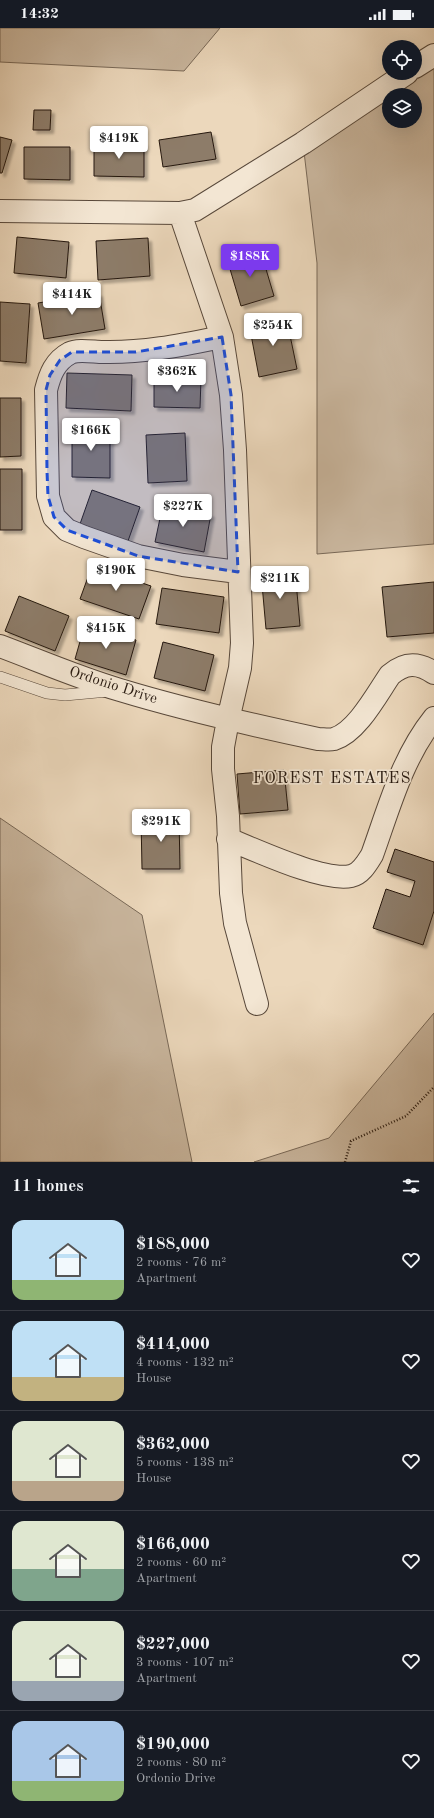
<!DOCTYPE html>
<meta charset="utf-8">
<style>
body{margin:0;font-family:"Old Standard TT",serif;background:#242831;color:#f1f3f6;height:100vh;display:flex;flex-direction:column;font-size:15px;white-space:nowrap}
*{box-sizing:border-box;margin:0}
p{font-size:13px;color:#9ea1a6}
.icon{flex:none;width:22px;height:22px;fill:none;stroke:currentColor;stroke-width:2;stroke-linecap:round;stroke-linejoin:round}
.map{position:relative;height:1134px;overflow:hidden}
.sheet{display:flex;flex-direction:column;background:#171b24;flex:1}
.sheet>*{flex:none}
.buttons{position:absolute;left:382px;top:12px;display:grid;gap:8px}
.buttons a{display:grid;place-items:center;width:40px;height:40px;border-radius:50%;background:#171b24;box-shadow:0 4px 16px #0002;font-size:20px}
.price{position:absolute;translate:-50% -34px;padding:0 9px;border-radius:4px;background:#fff;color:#222;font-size:13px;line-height:26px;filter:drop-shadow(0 1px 2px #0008)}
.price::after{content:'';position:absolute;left:50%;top:24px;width:12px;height:9px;margin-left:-6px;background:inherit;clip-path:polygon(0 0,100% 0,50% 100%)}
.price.on{background:#7c3aed;color:#fff}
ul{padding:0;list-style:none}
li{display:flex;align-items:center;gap:12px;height:100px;padding:0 12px}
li+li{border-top:1px solid #363941}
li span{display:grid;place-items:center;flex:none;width:112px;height:80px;border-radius:12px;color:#555}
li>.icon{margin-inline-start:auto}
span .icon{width:48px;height:48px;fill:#fffc;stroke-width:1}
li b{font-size:17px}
h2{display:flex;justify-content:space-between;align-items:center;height:48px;padding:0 12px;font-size:17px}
.status{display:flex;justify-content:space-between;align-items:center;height:28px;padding:0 20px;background:#171b24;direction:ltr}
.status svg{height:11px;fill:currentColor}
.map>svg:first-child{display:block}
.green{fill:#cab79f;stroke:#786857;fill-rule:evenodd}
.building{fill:#8d7c69;stroke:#26180f;filter:url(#shadow)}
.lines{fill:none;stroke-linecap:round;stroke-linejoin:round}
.service-casing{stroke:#58483a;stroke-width:12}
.minor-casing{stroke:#58483a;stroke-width:24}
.path{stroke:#26180f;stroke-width:2.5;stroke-dasharray:1 2;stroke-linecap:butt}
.service{stroke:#f3e6d3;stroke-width:11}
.minor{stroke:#f3e6d3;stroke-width:22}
.marked{fill:#1d4ed8;fill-opacity:0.2;stroke:#1d4ed8;stroke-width:3;stroke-dasharray:8 5;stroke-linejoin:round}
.labels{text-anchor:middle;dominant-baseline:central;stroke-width:3.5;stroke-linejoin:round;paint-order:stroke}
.street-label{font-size:15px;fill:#26180f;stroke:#f3e6d3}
.neighbourhood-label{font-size:16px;letter-spacing:1px;fill:#26180f;stroke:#f3e6d3}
</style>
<div class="status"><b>14:32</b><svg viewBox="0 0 49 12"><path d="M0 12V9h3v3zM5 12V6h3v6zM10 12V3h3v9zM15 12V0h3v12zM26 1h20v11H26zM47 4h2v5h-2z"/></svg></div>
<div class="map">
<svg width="434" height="1134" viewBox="0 0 434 1134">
<defs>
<filter id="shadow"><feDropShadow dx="3.5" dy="3.5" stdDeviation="1" flood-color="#0004"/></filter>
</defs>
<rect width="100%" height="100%" fill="#ecd8bc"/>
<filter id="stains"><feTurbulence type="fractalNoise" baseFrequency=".005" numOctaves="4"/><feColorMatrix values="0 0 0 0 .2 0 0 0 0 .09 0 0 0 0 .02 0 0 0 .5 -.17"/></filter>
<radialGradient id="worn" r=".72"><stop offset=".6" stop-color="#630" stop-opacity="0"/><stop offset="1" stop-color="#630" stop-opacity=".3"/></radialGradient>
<!-- green -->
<path class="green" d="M0 0H220L184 43 0 34Z
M434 27V516L317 526V235L303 115ZM389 67H415V93H389Z
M0 790 142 887 192 1134H0Z
M434 985V1134H254L329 1110Z"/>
<!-- building -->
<path class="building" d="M34 82H51L50 102H33Z
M211 104 216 131 163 139 159 112Z
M0 109 12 112 2 145H0Z
M94 114 144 115V149L94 148Z
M24 119H70V152L24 151Z
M17 209 69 214 66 250 14 245Z
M148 210 150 248 98 252 96 213Z
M260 221 274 268 241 278 227 231Z
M99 265 105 301 44 311 38 275Z
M0 274 30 276 26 335 0 333Z
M286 288 297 341 259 349 249 296Z
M67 345 132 347 131 383 66 380Z
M154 350 201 351 200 380 154 379Z
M0 370H21V428L0 429Z
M72 399H110V450L72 449Z
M185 405 187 453 148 455 146 407Z
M0 441H22V502H0Z
M92 462 140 479 128 513 80 496Z
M163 476 211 486 204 524 155 514Z
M92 538 151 558 139 591 80 571Z
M295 542 300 598 266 601 261 545Z
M434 554V605L387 609 382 559Z
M162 560 224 569 219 605 156 596Z
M19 568 69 588 55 623 5 603Z
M85 596 136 612 126 647 75 631Z
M163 614 214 627 205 663 154 650Z
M284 742 288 782 240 786 237 746Z
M179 789 180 841H142L141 790Z
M395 821 434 834V883L423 917 373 900 386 861 410 869 415 853 387 844Z"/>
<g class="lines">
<defs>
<path id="service" d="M0 649 47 665 65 667 108 663"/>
<path id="minor" d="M415 39 434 27
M0 183 180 185 195 182 303 115 407 45
M180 185 222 309 231 367 235 422 242 615 240 640 228 692 223 719V741L228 788 231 865 235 895 257 976
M222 309C182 317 144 325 103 324 94 324 78 321 70 325 55 333 50 346 46 362L48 468 54 489 67 502 84 509 138 528 183 537 238 544
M0 618C40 633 79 650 120 662 186 682 252 697 318 711 323 711 329 712 334 711 357 704 377 666 390 647 405 634 418 634 434 645
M228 811C256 822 323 854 351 848 361 846 367 835 372 827 389 780 402 730 434 690"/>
</defs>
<!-- service casing -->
<use href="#service" class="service-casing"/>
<!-- minor casing -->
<use href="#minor" class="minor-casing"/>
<!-- path -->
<path class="path" d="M345 1134 351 1113 406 1088 434 1059"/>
<!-- service -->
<use href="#service" class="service"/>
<!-- minor -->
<use href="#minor" class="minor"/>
</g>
<!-- marked area -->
<path class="marked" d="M222 309 231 367 238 544 138 528 67 502 54 489 48 468 47 443 46 362 50 347 60 332 72 324H136Z"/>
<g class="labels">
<!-- street labels -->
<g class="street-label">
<text transform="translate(113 658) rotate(18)">Ordonio Drive</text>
</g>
<!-- neighbourhood labels -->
<g class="neighbourhood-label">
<text x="332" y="751">FOREST ESTATES</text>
</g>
</g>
<rect width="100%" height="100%" filter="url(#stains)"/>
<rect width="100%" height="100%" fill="url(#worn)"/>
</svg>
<div class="buttons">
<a><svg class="icon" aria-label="locate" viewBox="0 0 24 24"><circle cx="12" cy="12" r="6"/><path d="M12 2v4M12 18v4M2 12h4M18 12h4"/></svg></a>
<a><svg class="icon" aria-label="layers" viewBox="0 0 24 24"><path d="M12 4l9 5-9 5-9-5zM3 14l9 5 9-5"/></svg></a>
</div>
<b class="price" style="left:119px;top:132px">$419K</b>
<b class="price on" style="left:250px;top:250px">$188K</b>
<b class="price" style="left:72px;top:288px">$414K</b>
<b class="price" style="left:273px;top:319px">$254K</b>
<b class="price" style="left:177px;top:365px">$362K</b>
<b class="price" style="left:91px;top:424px">$166K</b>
<b class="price" style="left:183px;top:500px">$227K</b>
<b class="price" style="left:116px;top:564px">$190K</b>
<b class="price" style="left:280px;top:572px">$211K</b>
<b class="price" style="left:106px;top:622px">$415K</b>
<b class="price" style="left:161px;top:815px">$291K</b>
</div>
<section class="sheet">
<h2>11 homes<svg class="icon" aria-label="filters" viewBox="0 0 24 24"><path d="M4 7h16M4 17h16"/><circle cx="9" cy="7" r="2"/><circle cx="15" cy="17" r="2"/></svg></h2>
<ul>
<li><span style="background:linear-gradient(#bfe0f5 75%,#8fb573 0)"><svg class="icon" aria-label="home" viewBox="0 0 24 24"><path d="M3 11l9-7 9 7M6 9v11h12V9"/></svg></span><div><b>$188,000</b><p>2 rooms · 76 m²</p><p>Apartment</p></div><svg class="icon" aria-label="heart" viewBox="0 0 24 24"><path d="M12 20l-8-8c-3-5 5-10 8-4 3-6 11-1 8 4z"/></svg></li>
<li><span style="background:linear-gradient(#bfe0f5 70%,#c2b280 0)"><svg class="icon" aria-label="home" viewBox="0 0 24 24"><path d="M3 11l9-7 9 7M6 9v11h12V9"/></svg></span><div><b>$414,000</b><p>4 rooms · 132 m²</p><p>House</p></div><svg class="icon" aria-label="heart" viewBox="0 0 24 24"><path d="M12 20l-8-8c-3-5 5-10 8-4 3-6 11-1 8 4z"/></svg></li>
<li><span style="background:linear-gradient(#dfe7d0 75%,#b9a48a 0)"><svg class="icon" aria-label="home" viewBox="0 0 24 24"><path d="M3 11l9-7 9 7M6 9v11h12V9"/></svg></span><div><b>$362,000</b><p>5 rooms · 138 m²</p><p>House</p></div><svg class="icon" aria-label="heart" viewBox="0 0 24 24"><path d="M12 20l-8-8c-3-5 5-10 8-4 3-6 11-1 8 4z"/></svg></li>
<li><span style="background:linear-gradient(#dfe7d0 60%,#7fa58c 0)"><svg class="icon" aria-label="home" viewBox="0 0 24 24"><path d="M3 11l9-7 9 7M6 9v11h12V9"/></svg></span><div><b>$166,000</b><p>2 rooms · 60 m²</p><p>Apartment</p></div><svg class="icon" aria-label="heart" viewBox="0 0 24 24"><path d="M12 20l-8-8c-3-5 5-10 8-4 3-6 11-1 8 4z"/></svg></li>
<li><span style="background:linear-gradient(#dfe7d0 75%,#9aa5b1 0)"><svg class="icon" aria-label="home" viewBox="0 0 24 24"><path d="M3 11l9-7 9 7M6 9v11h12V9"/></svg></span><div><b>$227,000</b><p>3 rooms · 107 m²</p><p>Apartment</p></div><svg class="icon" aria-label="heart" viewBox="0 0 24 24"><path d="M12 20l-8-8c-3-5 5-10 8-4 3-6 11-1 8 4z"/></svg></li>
<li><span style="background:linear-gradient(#a9c7e8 75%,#8fb573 0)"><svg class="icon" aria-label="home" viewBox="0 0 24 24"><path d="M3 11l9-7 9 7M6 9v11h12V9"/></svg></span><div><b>$190,000</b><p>2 rooms · 80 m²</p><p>Ordonio Drive</p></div><svg class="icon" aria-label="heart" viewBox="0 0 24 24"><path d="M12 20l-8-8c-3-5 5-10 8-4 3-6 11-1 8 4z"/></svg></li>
</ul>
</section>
